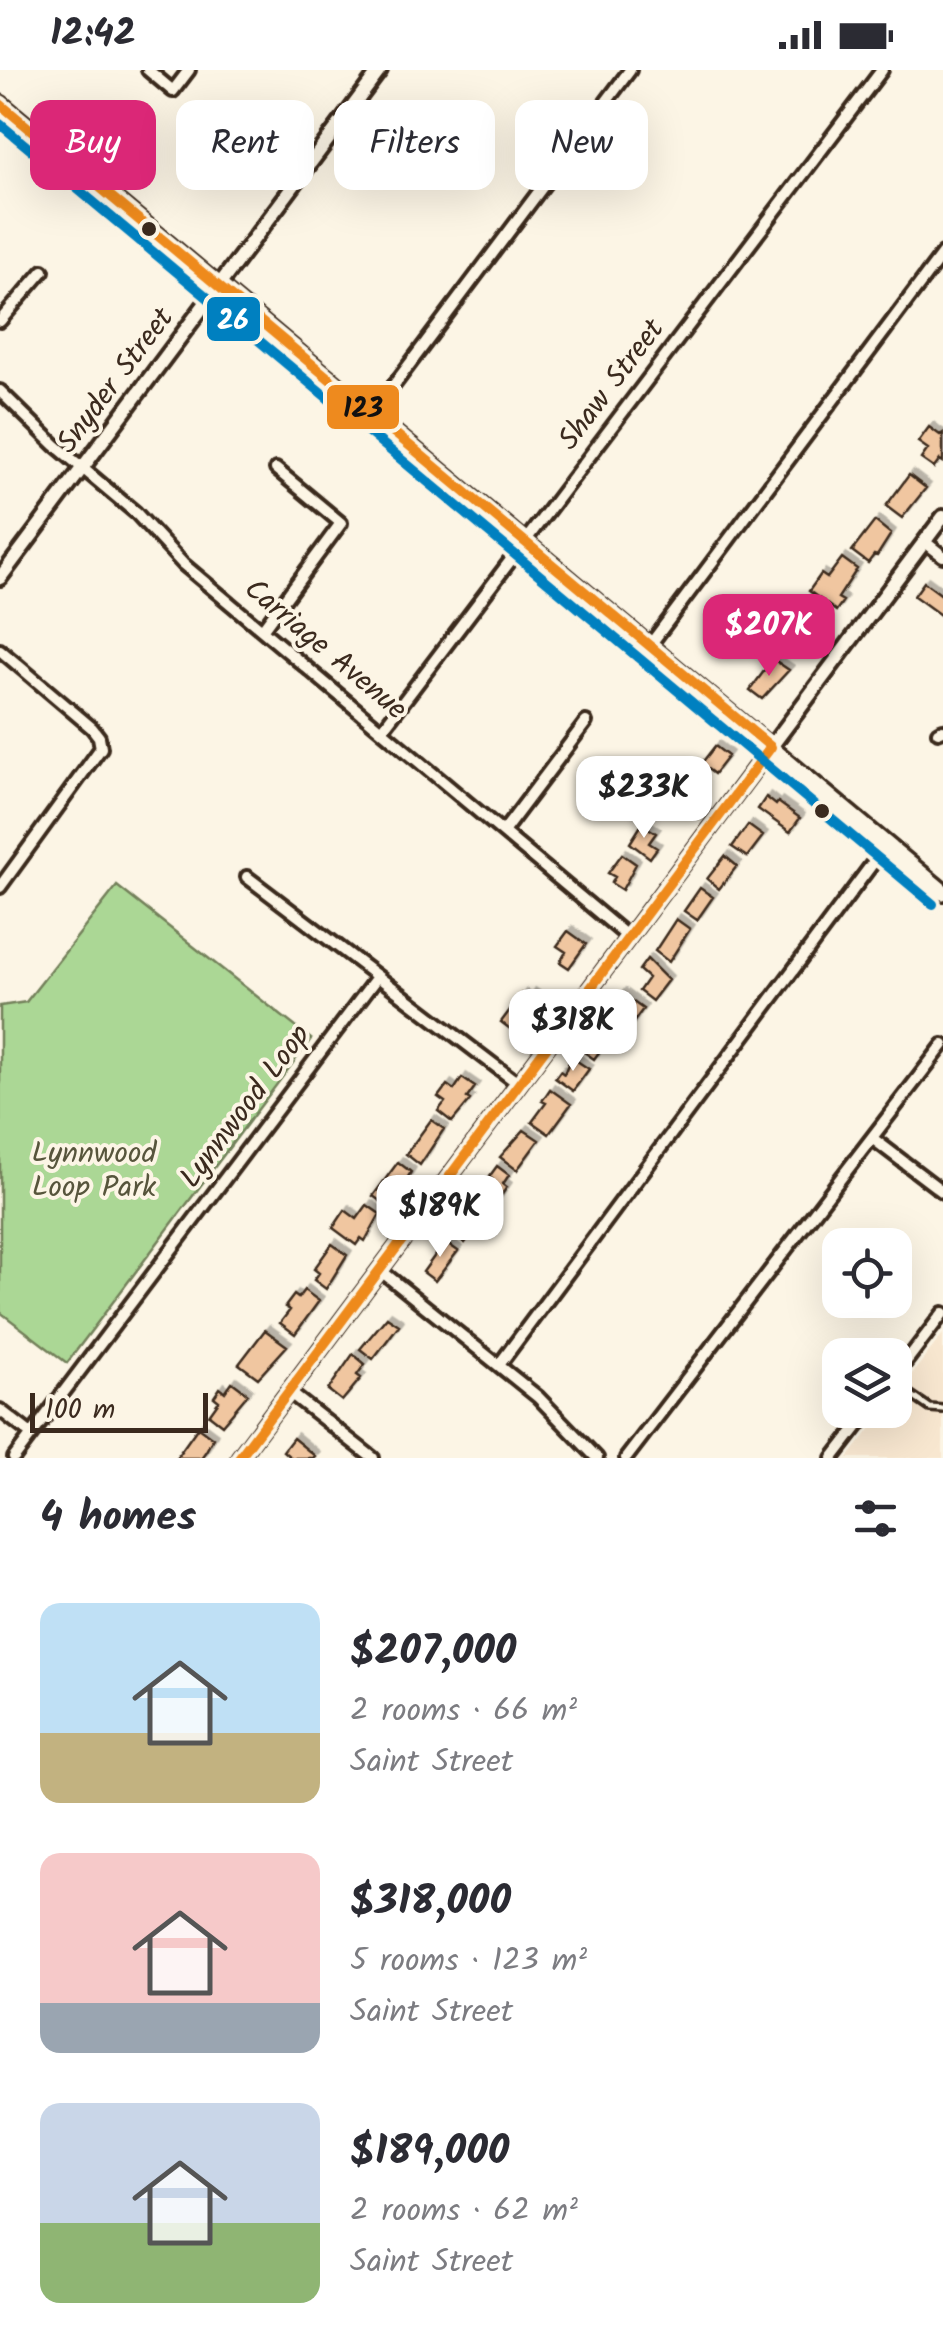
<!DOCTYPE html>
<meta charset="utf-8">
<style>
body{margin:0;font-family:Kalam,sans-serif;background:#f2f2f3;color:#2b2b33;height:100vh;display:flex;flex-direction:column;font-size:38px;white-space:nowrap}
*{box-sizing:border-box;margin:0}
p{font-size:32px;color:#7c7c81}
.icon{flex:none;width:55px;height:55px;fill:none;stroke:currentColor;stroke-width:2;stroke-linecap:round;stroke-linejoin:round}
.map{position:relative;height:1388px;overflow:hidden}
.drawer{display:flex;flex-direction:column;background:#fff;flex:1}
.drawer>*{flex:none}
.hud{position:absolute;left:30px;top:30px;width:885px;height:90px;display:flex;gap:20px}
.controls{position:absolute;left:822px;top:1158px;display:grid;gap:20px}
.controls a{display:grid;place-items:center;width:90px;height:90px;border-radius:20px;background:#fff;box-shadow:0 10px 40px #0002;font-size:50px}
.scale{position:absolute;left:30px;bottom:25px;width:178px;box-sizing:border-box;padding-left:10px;border:5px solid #3b2a1e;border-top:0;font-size:28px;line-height:35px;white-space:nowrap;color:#3b2a1e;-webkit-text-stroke:8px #fcf5e5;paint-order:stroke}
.price{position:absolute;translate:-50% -85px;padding:0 22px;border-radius:20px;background:#fff;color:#222;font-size:32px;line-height:65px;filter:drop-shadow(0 2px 5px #0008)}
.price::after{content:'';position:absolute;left:50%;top:60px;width:30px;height:22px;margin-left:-15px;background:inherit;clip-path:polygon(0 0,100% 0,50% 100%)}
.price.on{background:#db2777;color:#fff}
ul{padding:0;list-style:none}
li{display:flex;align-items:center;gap:30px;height:250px;padding:0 40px}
li span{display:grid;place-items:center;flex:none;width:280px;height:200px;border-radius:20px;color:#555}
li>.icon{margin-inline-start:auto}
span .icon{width:120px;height:120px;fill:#fffc;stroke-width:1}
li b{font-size:42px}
h2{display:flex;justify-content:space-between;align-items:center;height:120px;padding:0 40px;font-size:42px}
.pill{padding:0 35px;border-radius:20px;background:#fff;box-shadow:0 10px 40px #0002;font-size:35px;line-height:90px}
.pill.on{background:#db2777;color:#fff}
.status{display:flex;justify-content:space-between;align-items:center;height:70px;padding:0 50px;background:#fff;direction:ltr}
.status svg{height:28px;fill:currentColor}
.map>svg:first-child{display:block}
.built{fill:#f8e7d0}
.green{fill:#abd795;stroke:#73805a;stroke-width:2.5}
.building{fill:#f0c6a0;stroke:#3b2a1e;stroke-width:2.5;filter:url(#shadow)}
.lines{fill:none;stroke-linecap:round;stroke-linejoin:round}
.service-casing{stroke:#3b2a1e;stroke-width:12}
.minor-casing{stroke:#3b2a1e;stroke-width:18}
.tertiary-casing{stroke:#3b2a1e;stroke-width:20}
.secondary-casing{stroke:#3b2a1e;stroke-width:22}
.service{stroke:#fcf5e5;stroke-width:5}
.minor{stroke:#fcf5e5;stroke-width:10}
.tertiary{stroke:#fcf5e5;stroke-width:12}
.secondary{stroke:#fcf5e5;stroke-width:15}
.bus-1-casing{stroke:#fcf5e5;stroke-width:18}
.bus-2-casing{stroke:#fcf5e5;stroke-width:18}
.bus-1{stroke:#ee8a1e;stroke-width:10}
.bus-2{stroke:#0080c0;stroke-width:10}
.bus-dot{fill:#3b2a1e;stroke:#fcf5e5;stroke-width:4}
.labels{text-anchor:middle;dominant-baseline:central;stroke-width:8;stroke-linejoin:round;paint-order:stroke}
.street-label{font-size:30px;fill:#3b2a1e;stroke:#fcf5e5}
.park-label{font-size:30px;fill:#57553c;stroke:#fcf5e5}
.line-badge{stroke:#fcf5e5;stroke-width:4}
.badge-label{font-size:28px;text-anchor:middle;font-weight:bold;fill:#fff}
.pale-badge-label{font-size:28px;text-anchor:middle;font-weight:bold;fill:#111}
</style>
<div class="status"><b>12:42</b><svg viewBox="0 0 49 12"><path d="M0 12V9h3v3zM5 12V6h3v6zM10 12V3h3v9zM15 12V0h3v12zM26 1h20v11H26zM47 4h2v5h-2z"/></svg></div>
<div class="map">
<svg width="943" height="1388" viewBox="0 0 943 1388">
<defs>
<filter id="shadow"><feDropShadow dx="4.5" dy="-4.5" stdDeviation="0" flood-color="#0004"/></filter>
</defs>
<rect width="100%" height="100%" fill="#fcf5e5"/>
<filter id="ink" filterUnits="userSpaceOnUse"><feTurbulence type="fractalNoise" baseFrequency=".01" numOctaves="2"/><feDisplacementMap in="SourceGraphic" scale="20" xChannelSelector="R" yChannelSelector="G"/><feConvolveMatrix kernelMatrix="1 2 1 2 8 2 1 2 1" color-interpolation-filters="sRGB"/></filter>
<g filter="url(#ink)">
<!-- built -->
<path class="built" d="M943 1264V1388H848L885 1340H895V1326Z"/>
<!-- green -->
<path class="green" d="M117 816 311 969 67 1293 0 1242V936L26 932Z"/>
<!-- building -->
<path class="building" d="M929 357 940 365 943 363V392L940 390 934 398 921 389 928 379 918 372Z
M909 405 926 418 902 448 886 436Z
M875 451 891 464 877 486 874 485 868 493 852 481Z
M842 488 857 499 838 528 843 531 836 541 809 521 821 504 827 508Z
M924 512 943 526V547L914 526Z
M815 535 827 545 816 559 820 561 800 584 786 574Z
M773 589 789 600 762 629 750 620Z
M715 676 728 686 714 704 701 694Z
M680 718 690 731 673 746 662 734Z
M766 727 776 735 778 732 800 748 790 762 758 739Z
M642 754 656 763 649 773 657 778 650 788 630 773Z
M748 755 763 766 747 787 732 777Z
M622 784 636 794 622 820 611 813 615 807 608 803Z
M725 786 737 796 719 819 707 809Z
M700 818 713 827 697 850 684 841Z
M676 849 690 859 669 892 655 881Z
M568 861 586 874 569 898 560 892 566 882 557 876Z
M647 889 668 910 652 931 639 921 648 908 639 900Z
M531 923 544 932 517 964 501 952 522 924 528 928Z
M621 923 643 939 625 964 604 947Z
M596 956 611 966 594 989 580 979Z
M571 987 589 999 573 1021 555 1008 560 1001 564 1004Z
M462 1008 475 1017 467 1028 470 1030 452 1052 438 1041 445 1032 438 1027 447 1015 454 1020Z
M550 1019 571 1034 549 1064 532 1052 546 1033 542 1031Z
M431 1050 444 1059 420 1095 406 1084Z
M524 1060 539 1070 517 1100 500 1087Z
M398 1092 411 1102 390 1138 373 1126Z
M497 1096 509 1105 503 1114 507 1117 492 1139 478 1129 492 1109 489 1107Z
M367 1135 380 1144 365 1171 361 1168 356 1175 333 1158 345 1140 357 1149Z
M472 1136 485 1146 476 1159 480 1162 475 1168 471 1165 465 1173 452 1163Z
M441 1169 458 1181 435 1211 423 1202 438 1181 435 1179Z
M332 1174 347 1185 326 1219 314 1210 319 1203 314 1199Z
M304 1220 319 1231 295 1264 280 1253 290 1240 285 1237 294 1225 298 1228Z
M387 1247 399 1255 373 1289 360 1279Z
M265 1260 287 1276 258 1308 239 1294Z
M353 1284 365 1294 357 1305 361 1308 342 1331 328 1320Z
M232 1312 248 1324 222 1355 209 1345 219 1331 214 1327 220 1318 225 1322Z
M198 1357 213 1368 206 1381 201 1388H176Z
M293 1368 315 1386 313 1388H291L283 1381Z"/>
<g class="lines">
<defs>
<path id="service" d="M895 1314 930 1338 943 1339"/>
<path id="minor" d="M148 0 173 21 189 0
M0 251 43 201
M0 321 55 375 136 443 183 494 628 867
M373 343 630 0
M925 472 943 486
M262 560 341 453 276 399
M650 575 943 183
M0 580 92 658 99 667 101 678 0 817
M382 660 882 0
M938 662 943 660
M503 762 586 652
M247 807 519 1014
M872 1068 943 1122
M380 1200 538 1327 597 1388
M499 1295 887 774
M895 1306 943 1243
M289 1322 373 1388
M0 1340 31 1364
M14 1388 377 907
M626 1388 943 975
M833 1388 870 1340"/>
<path id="tertiary" d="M0 508 380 0
M239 1388 943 447"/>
<path id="secondary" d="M0 34 943 822"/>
</defs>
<!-- service casing -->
<use href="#service" class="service-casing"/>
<!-- minor casing -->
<use href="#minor" class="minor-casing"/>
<!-- tertiary casing -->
<use href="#tertiary" class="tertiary-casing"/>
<!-- secondary casing -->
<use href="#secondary" class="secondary-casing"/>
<!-- service -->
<use href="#service" class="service"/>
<!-- minor -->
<use href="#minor" class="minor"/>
<!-- tertiary -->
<use href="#tertiary" class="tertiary"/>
<!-- secondary -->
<use href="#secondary" class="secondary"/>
<defs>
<path id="bus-1" d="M0 34 771 677 239 1388"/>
<path id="bus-2" d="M0 54 933 834"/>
</defs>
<!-- bus-1 casing -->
<use href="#bus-1" class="bus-1-casing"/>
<!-- bus-2 casing -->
<use href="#bus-2" class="bus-2-casing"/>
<!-- bus-1 -->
<use href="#bus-1" class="bus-1"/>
<!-- bus-2 -->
<use href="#bus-2" class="bus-2"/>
</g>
</g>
<!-- markers -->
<g class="bus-dot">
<circle cx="149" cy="159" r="9"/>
<circle cx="822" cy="741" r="9"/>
</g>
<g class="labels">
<!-- street labels -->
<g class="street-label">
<text transform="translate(116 311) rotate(-53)">Snyder Street</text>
<text transform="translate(612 315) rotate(-53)">Shaw Street</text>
<text transform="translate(325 580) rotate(40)">Carriage Avenue</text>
<text transform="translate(246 1037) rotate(-53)">Lynnwood Loop</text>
</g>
<!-- park labels -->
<g class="park-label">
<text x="94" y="1084">Lynnwood<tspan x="94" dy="34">Loop Park</tspan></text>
</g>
</g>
<g class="line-badge">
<rect x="205" y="225" width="57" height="48" rx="10" fill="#0080c0"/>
<rect x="325" y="313" width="76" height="48" rx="10" fill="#ee8a1e"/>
</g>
<g class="badge-label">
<text x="233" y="259">26</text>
</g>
<g class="pale-badge-label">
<text x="363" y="347">123</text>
</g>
</svg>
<div class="controls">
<a><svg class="icon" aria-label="locate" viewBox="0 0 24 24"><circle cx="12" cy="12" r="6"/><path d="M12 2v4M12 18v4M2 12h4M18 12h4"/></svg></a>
<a><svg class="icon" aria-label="layers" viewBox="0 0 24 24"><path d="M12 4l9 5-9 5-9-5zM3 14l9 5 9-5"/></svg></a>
</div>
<div class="scale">100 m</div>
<b class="price on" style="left:769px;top:609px">$207K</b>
<b class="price" style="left:644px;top:771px">$233K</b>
<b class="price" style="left:573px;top:1004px">$318K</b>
<b class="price" style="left:440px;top:1190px">$189K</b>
<div class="hud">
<a class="pill on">Buy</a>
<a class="pill">Rent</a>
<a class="pill">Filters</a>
<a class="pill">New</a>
</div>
</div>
<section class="drawer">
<h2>4 homes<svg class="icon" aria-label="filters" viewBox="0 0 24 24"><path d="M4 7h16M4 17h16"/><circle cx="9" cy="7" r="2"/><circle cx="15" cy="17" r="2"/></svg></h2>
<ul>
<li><span style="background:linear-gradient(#bfe0f5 65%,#c2b280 0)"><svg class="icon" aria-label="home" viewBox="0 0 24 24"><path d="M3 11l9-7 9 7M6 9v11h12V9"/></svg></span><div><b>$207,000</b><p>2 rooms · 66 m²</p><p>Saint Street</p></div></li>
<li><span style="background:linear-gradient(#f6c9c9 75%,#9aa5b1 0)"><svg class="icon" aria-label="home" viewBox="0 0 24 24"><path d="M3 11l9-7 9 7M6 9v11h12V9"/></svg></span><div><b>$318,000</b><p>5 rooms · 123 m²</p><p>Saint Street</p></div></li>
<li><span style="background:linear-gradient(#c9d6e8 60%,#8fb573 0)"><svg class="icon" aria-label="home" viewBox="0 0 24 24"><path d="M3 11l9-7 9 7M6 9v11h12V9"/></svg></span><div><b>$189,000</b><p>2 rooms · 62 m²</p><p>Saint Street</p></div></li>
</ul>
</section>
